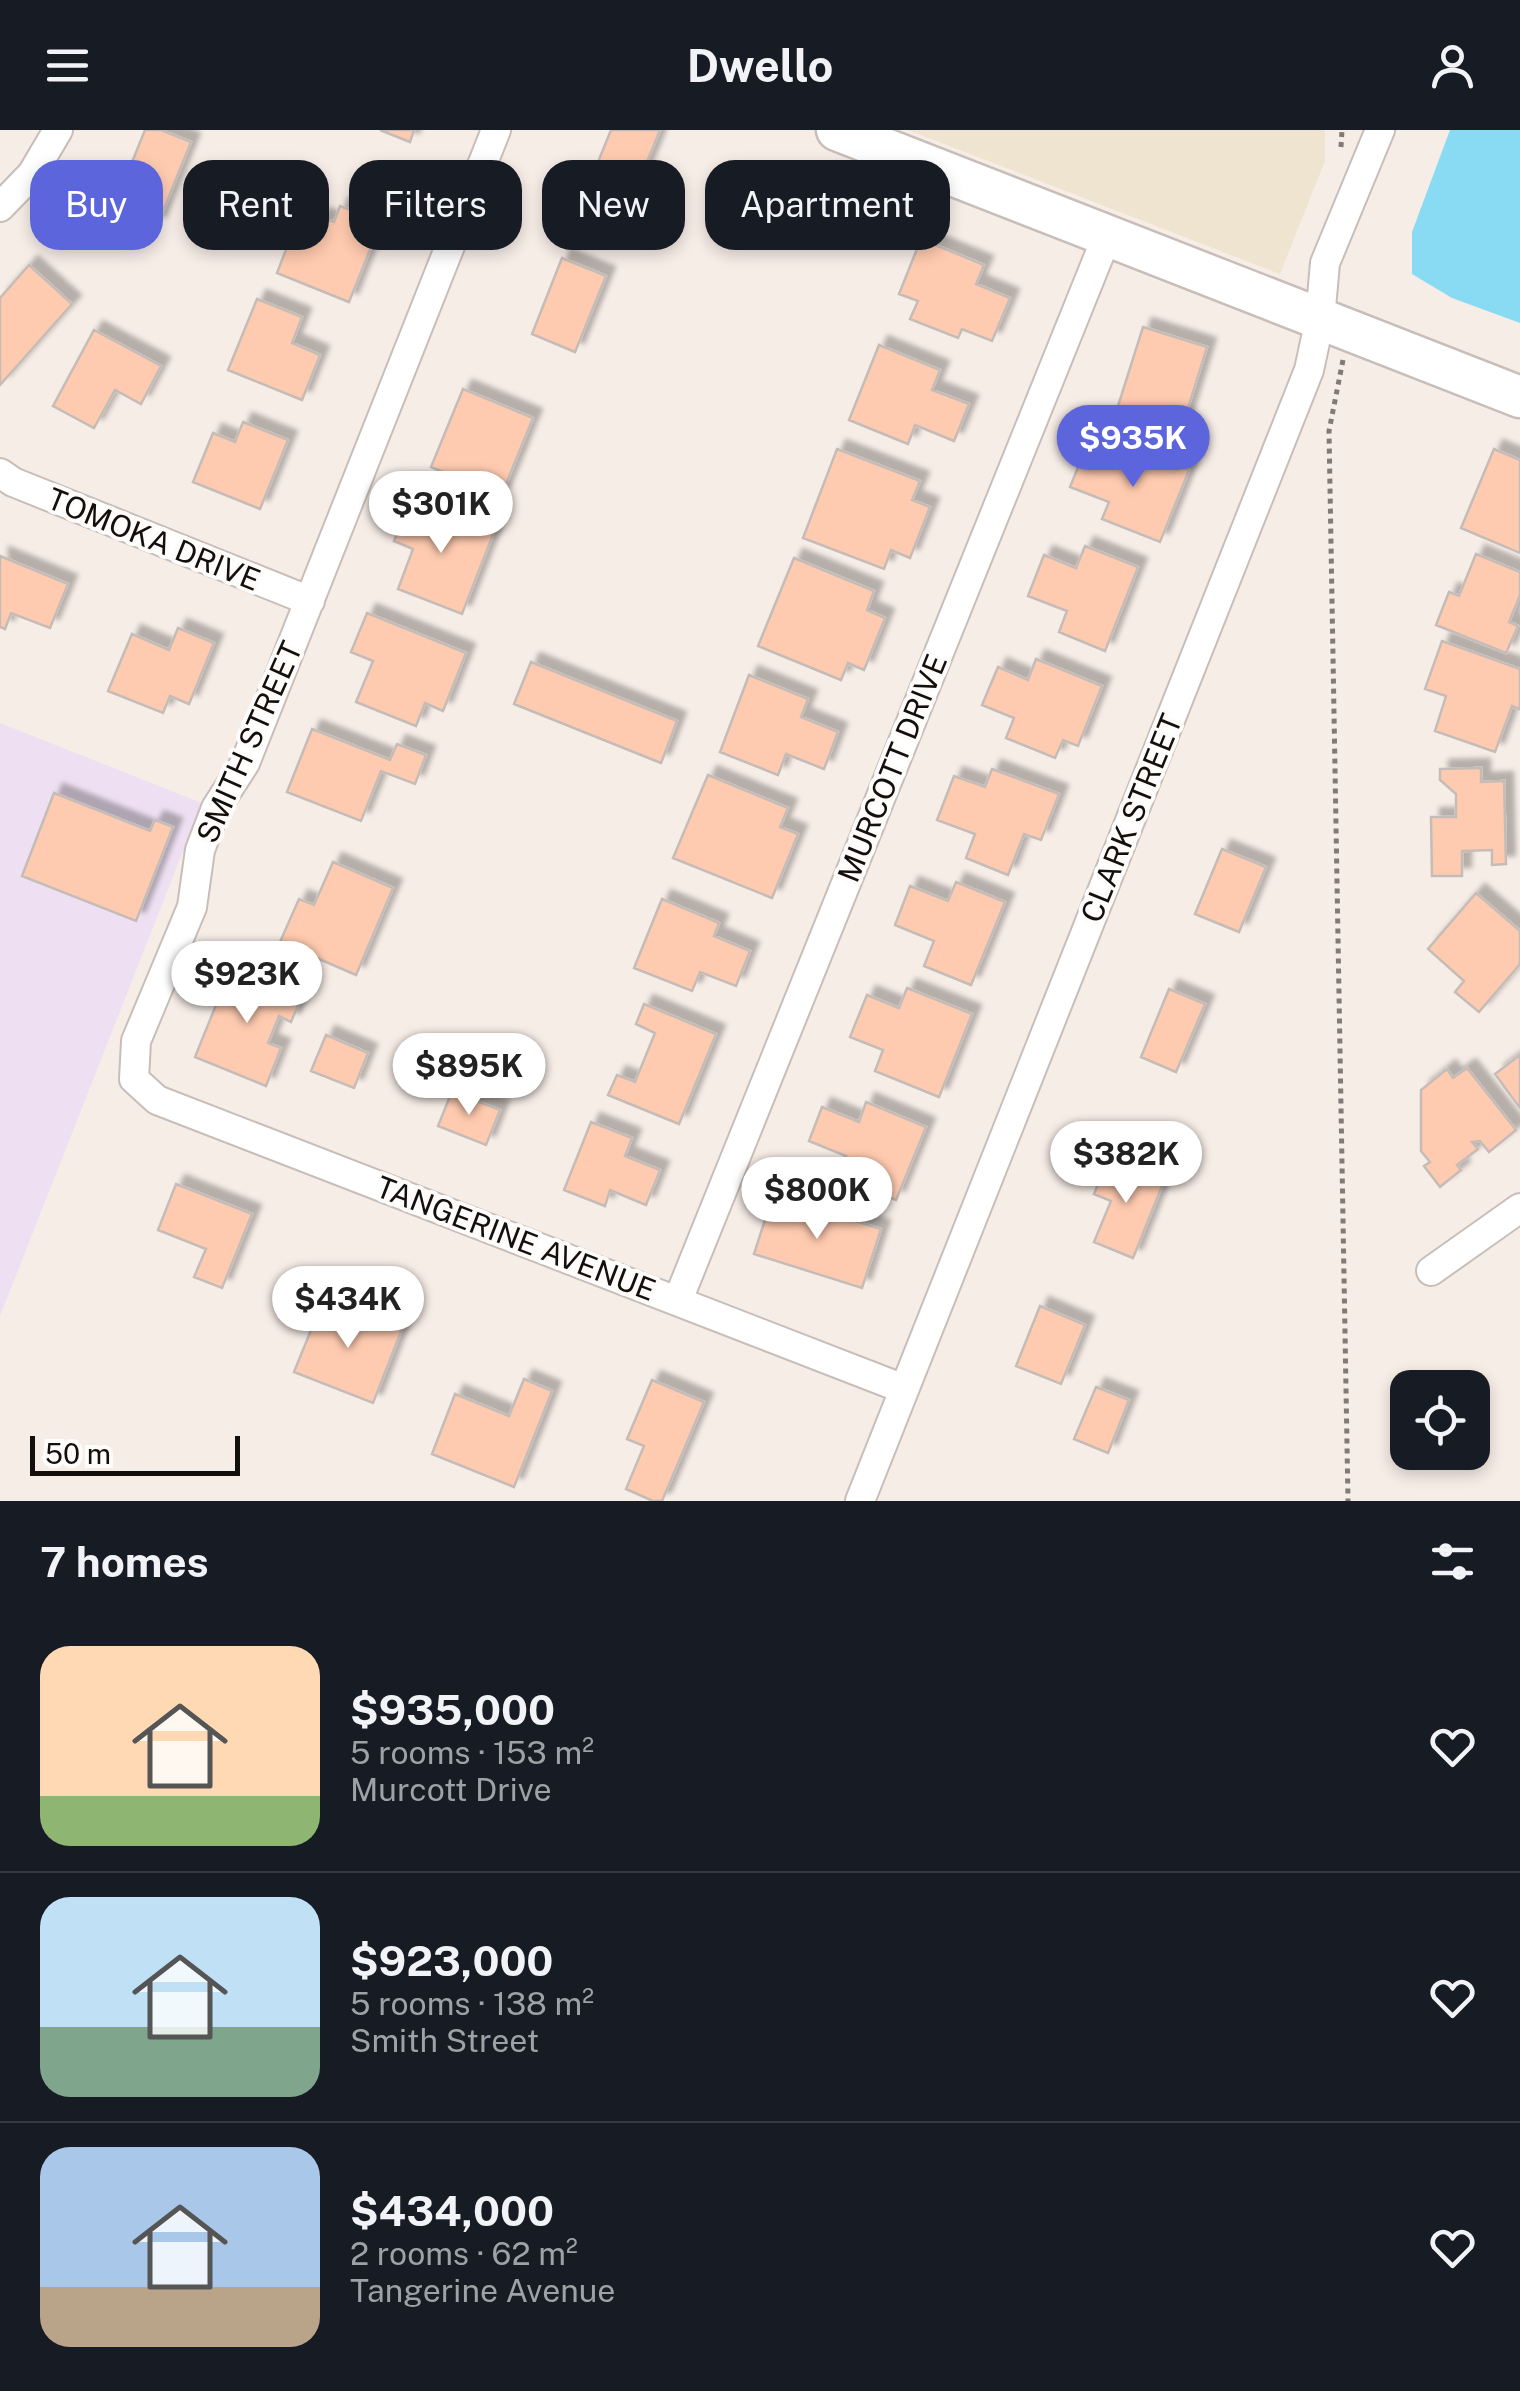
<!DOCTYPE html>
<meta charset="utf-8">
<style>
body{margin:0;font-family:"Public Sans",sans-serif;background:#20242c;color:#f1f3f6;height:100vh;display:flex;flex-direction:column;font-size:38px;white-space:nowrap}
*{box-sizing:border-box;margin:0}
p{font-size:32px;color:#9ea1a6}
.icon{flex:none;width:55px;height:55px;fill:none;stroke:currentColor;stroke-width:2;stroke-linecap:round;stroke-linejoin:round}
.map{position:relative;height:1371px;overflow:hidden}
.sheet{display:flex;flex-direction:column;background:#171b24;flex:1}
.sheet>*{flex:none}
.banner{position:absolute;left:30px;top:30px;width:1000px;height:90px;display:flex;gap:20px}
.buttons{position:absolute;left:1390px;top:1240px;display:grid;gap:20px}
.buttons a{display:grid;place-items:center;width:100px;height:100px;border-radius:20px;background:#171b24;box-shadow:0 5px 15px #0003;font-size:50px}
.scale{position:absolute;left:30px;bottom:25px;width:210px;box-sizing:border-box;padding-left:10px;border:5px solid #120f0d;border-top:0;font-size:28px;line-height:35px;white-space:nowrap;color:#120f0d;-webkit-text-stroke:8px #fefcfb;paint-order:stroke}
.price{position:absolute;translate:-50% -85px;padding:0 22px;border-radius:35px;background:#fff;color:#222;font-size:32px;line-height:65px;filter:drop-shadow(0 2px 5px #0008)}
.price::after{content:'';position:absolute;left:50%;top:60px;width:30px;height:22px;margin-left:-15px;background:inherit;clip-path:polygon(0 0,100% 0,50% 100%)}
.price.on{background:#5d65dd;color:#fff}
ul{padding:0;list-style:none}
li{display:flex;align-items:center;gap:30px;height:250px;padding:0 40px}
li+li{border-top:2px solid #363941}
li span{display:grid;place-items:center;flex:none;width:280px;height:200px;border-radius:30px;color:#555}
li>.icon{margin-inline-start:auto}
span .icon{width:120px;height:120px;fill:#fffc;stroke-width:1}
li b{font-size:42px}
h2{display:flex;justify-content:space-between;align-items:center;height:120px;padding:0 40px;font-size:42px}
.pill{padding:0 35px;border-radius:30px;background:#171b24;box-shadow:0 5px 15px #0003;font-size:35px;line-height:90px}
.pill.on{background:#5d65dd;color:#fff}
header{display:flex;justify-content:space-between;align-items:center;height:130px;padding:0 40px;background:#171b24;font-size:45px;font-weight:700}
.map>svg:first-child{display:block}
.commercial{fill:#eedff2}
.education{fill:#eee4cf}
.water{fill:#89dbf3}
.building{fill:#ffcbb0;stroke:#c6bcb7;stroke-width:2.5;filter:url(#shadow)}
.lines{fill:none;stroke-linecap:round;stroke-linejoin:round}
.street-casing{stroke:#c8beb9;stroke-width:32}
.secondary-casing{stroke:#c8beb9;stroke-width:45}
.path{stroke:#817b77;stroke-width:5;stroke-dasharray:5 5;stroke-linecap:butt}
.street{stroke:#fff;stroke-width:28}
.secondary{stroke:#fff;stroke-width:40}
.labels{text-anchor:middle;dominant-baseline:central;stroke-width:8;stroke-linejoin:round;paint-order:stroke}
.street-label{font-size:30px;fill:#120f0d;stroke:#fefcfb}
</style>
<header><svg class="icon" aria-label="menu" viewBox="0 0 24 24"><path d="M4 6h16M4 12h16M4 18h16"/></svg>Dwello<svg class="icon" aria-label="person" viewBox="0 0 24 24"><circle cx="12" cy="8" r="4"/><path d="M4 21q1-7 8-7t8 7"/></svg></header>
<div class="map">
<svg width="1520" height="1371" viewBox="0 0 1520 1371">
<defs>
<filter id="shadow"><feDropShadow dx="9" dy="-9" stdDeviation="2.5" flood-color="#0004"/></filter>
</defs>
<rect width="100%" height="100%" fill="#f7ede7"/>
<!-- commercial -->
<path class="commercial" d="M0 593 202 673 0 1186Z"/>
<!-- education -->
<path class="education" d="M908 0H1325V31L1280 144Z"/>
<!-- water -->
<path class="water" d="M1450 0H1520V193L1452 168 1412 144V102Z"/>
<!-- building -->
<path class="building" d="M145 0H161L191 12 157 96 113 79Z
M380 0H414L410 12Z
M611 0H660L640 49 598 32Z
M340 76 381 92 349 172 277 143 292 104 311 111 320 87 334 92Z
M921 109 984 135 976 154 1010 168 992 211 962 199 958 208 910 189 918 171 899 164Z
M562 128 606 146 575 222 532 204Z
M29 135 72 174 0 255V168Z
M257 169 302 187 292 213 320 225 302 270 228 240Z
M1143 197 1207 217 1182 297 1118 276Z
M94 200 161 236 141 274 115 260 94 298 53 276Z
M879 215 940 240 932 260 969 274 954 311 915 295 908 314 849 290Z
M463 259 533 288 501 366 431 337Z
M243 292 288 310 260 379 193 352 213 303 235 312Z
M1131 316 1189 340 1160 412 1102 389 1109 372 1070 357 1085 320 1123 336Z
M837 319 920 351 912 370 930 377 910 428 891 420 884 439 803 408Z
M1494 319 1520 330V423L1461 398Z
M410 370 494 402 462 484 398 459 413 419 394 411Z
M1085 416 1138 437 1105 521 1059 502 1067 481 1028 466 1044 425 1076 438Z
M1476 424 1520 442V465L1509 492 1518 496 1506 523 1436 495 1449 462 1459 466Z
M0 426 68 454 50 498 11 483 5 499 0 497Z
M794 428 874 461 867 480 885 488 864 540 848 533 841 550 758 516Z
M367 483 466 523 443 581 425 573 416 596 356 572 373 531 351 522Z
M178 498 214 513 189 574 170 566 163 583 108 561 132 504 169 520Z
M1442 511 1520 539V576L1519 579 1512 576 1495 622 1435 601 1446 566 1425 559Z
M1036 529 1102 556 1078 616 1063 610 1055 628 1006 608 1014 588 982 575 998 537 1028 550Z
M531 532 677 591 661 633 514 574Z
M749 545 808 569 801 587 838 602 824 639 786 624 778 645 720 622Z
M312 599 390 630 397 614 426 625 415 654 381 641 361 691 287 662Z
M1481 638V652L1504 651 1506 734 1492 735V720L1462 721V746H1432L1431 687H1456V664L1440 650V639Z
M992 639 1059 664 1041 710 1024 704 1008 745 966 728 975 704 937 690 954 646 985 657Z
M708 645 788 678 780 697 798 704 772 768 673 728Z
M54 663 150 701 155 690 173 697 136 791 22 746Z
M1222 719 1266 737 1239 802 1195 784Z
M333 732 393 758 356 845 280 812 299 769 314 775Z
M956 752 1005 772 971 855 924 836 934 811 895 795 910 756 948 771Z
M1476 763 1520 801V834L1479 882 1455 862 1464 851 1428 819Z
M662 769 719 793 714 806 750 821 736 856 700 842 692 861 634 838Z
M231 838 302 866 291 892 279 886 268 913 281 918 266 956 195 927Z
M907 858 972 884 939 967 875 941 883 920 850 907 867 865 899 878Z
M1169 859 1205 874 1176 942 1141 927Z
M644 874 716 904 679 994 608 965 617 945 635 952 655 903 636 894Z
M326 905 368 923 354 958 311 941Z
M1520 925V978L1495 944Z
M1467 938 1516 1000 1489 1022 1480 1011 1472 1012 1478 1019 1457 1035 1461 1040 1440 1057 1424 1036 1430 1032 1421 1021V960L1447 939 1453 948Z
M452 961 500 980 486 1015 438 996Z
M866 972 926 997 896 1070 838 1046 846 1026 809 1011 822 977 859 992Z
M591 992 632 1008 625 1026 660 1040 646 1075 610 1060 605 1076 564 1060Z
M1108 1029 1164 1051 1133 1128 1094 1112 1111 1071 1094 1064Z
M176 1054 252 1084 222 1158 194 1147 206 1119 158 1100Z
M773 1065 881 1099 862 1158 754 1124Z
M324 1168 402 1199 373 1273 294 1242Z
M1040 1176 1085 1195 1061 1254 1016 1236Z
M524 1249 552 1261 514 1357 432 1324 455 1264 509 1286Z
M652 1250 704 1272 662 1371H653L626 1359 644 1316 627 1309Z
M1096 1257 1129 1270 1108 1323 1074 1309Z"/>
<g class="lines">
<defs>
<path id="street" d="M496 0 245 633 216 678 200 720 192 777 136 911 134 949 157 970 904 1259
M0 77 32 44 58 0
M0 343 13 352 310 471
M1431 1141 1520 1078
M678 1170 1107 106
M860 1371 1309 240 1320 189 1325 133 1380 0"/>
<path id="secondary" d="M837 0 1520 267"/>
</defs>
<!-- street casing -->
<use href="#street" class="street-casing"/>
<!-- secondary casing -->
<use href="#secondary" class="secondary-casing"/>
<!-- path -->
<path class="path" d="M1341 17 1342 0
M1343 230 1329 301 1348 1371"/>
<!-- street -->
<use href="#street" class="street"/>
<!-- secondary -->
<use href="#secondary" class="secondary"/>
</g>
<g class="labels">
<!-- street labels -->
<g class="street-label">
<text transform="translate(154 409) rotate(22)">TOMOKA DRIVE</text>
<text transform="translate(249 612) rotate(-66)">SMITH STREET</text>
<text transform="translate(892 638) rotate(-68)">MURCOTT DRIVE</text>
<text transform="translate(1131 688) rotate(-68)">CLARK STREET</text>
<text transform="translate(516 1108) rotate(21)">TANGERINE AVENUE</text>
</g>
</g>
</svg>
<div class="buttons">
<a><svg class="icon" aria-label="locate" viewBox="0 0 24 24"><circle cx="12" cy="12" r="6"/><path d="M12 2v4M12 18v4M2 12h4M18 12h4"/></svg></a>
</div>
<div class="scale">50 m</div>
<b class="price on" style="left:1133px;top:360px">$935K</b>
<b class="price" style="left:441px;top:426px">$301K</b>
<b class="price" style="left:247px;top:896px">$923K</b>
<b class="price" style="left:469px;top:988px">$895K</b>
<b class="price" style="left:1126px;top:1076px">$382K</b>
<b class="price" style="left:817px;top:1112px">$800K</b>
<b class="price" style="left:348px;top:1221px">$434K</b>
<div class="banner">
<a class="pill on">Buy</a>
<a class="pill">Rent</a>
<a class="pill">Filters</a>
<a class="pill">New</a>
<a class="pill">Apartment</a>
</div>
</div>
<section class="sheet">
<h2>7 homes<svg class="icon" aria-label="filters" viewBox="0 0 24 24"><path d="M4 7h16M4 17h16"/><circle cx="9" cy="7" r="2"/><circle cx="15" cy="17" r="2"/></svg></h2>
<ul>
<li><span style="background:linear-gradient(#ffd9b3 75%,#8fb573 0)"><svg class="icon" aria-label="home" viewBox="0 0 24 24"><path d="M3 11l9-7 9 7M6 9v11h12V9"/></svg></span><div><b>$935,000</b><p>5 rooms · 153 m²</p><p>Murcott Drive</p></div><svg class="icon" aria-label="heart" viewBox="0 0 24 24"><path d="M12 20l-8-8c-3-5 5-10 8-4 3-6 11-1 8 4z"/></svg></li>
<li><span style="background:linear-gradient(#bfe0f5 65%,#7fa58c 0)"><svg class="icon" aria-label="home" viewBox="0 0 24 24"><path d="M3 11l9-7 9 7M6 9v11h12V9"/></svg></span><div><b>$923,000</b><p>5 rooms · 138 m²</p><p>Smith Street</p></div><svg class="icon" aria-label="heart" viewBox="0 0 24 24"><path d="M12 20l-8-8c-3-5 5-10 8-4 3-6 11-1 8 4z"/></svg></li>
<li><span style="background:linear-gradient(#a9c7e8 70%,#b9a48a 0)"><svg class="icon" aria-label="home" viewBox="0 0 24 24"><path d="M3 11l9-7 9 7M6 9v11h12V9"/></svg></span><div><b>$434,000</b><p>2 rooms · 62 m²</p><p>Tangerine Avenue</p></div><svg class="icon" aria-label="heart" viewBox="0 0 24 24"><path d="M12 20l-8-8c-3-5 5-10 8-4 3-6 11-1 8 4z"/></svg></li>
</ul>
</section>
